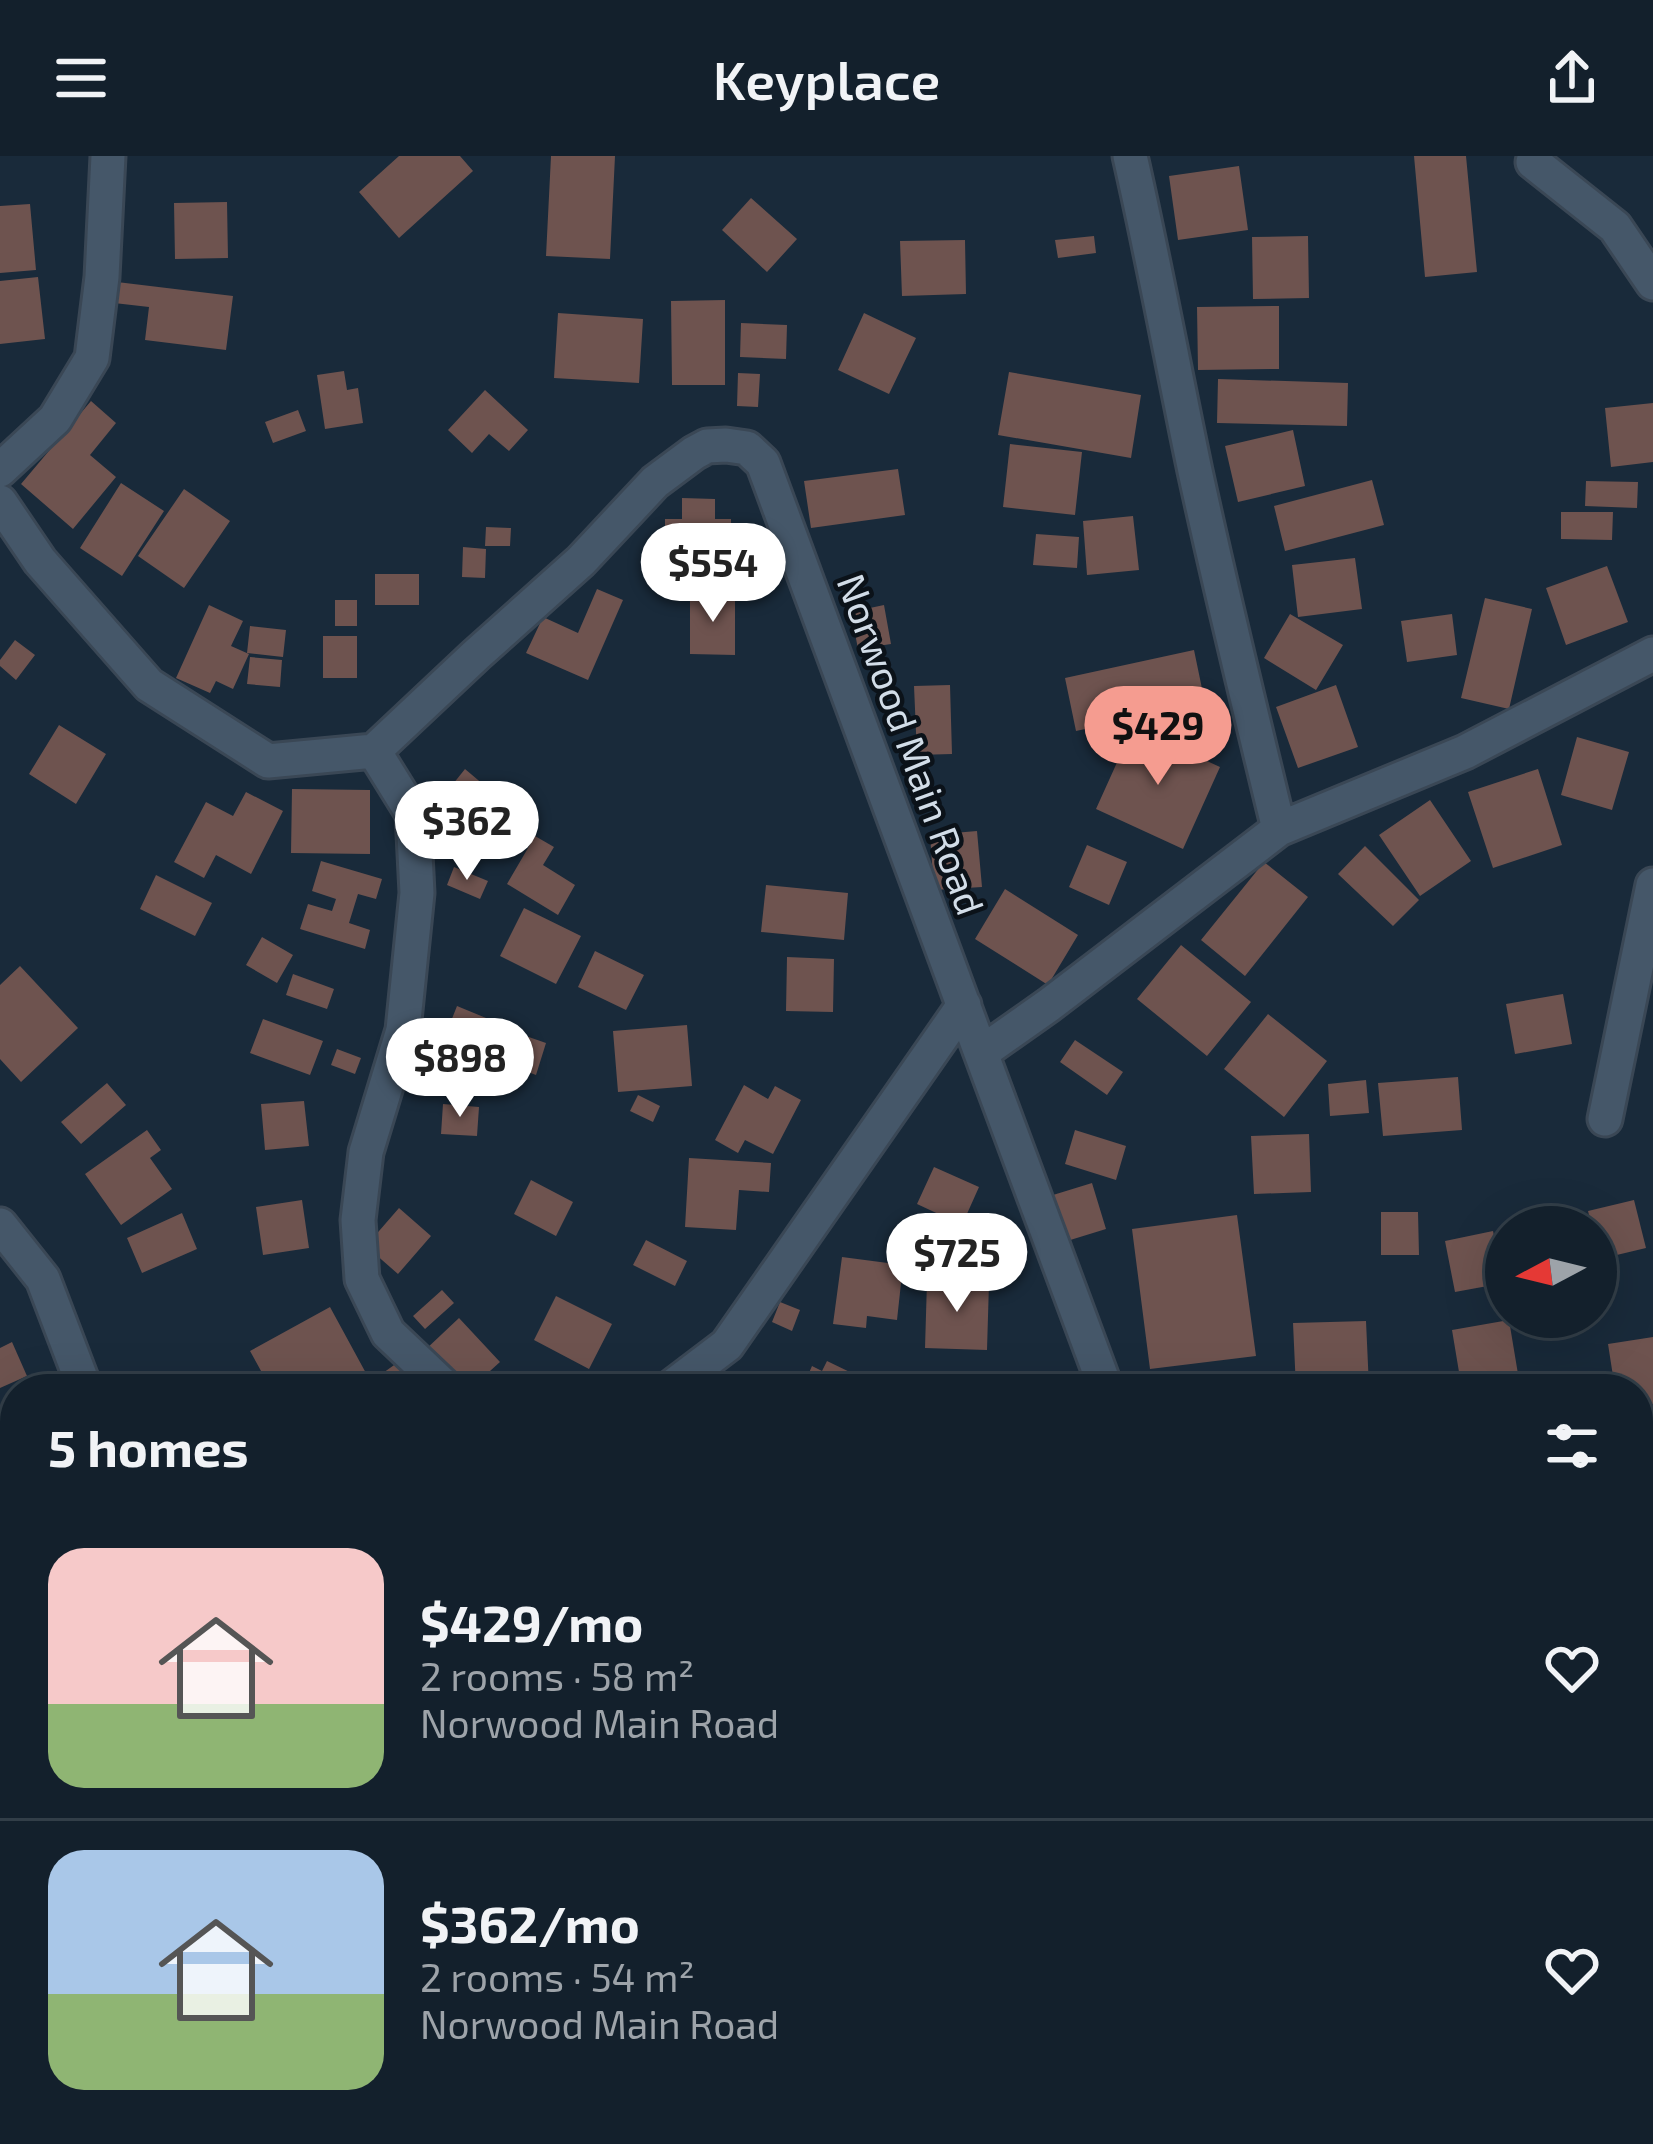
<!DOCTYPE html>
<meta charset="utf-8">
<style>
body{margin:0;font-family:"Exo 2",sans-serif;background:#1c2834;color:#f1f3f6;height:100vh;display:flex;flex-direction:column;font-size:45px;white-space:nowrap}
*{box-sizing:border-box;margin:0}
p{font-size:39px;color:#9da3a9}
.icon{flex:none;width:66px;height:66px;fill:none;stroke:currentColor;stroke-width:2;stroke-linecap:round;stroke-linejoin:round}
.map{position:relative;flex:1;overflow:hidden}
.panel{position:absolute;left:0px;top:1218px;width:1653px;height:771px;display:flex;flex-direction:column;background:#13202c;border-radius:48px 48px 0 0;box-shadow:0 12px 48px #0002,0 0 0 3px #323e48}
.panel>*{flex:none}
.needle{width:78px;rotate:263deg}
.buttons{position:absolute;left:1485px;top:1050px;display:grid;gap:24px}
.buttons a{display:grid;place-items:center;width:132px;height:132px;border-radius:50%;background:#13202c;box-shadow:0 12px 48px #0002,0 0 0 3px #323e48;font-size:60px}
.price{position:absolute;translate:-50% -102px;padding:0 27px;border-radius:42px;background:#fff;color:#222;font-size:39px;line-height:78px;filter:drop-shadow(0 3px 6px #0008)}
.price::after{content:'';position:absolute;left:50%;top:72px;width:36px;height:27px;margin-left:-18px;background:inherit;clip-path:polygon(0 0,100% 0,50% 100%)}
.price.current{background:#f59c90;color:#111}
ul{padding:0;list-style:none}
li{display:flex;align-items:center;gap:36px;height:300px;padding:0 48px}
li+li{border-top:3px solid #323e48}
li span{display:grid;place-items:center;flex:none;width:336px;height:240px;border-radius:36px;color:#555}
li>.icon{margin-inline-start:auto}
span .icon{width:144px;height:144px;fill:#fffc;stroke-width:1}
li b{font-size:51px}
h2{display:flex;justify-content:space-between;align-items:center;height:144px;padding:0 48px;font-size:51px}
header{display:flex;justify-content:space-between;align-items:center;height:156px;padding:0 48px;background:#13202c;font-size:54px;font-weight:600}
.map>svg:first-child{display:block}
.building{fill:#6e534f}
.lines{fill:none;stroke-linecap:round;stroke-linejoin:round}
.street-casing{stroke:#3a4755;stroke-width:39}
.street{stroke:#455769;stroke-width:33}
.labels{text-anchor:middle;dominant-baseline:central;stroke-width:9;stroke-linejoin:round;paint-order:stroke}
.street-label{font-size:39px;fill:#d2dde8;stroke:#0b1219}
</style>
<header><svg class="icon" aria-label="menu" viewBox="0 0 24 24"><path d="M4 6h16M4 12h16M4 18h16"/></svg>Keyplace<svg class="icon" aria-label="share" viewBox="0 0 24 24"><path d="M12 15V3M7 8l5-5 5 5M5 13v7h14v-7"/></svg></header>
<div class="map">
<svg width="1653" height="1988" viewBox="0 0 1653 1988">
<rect width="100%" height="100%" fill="#192a3a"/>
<!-- building -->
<path class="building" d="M399 0H460L473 15 399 82 359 36Z
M551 0H615L610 103 546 100Z
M1414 0H1466L1477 116 1425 121Z
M1239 10 1248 74 1178 84 1169 20Z
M751 42 797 83 767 116 722 74Z
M227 46 228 102 175 103 174 47Z
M30 48 36 114 0 117V50Z
M1094 80 1096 97 1058 102 1055 84Z
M1308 80 1309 142 1253 143 1252 81Z
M965 84 966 138 902 140 900 85Z
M38 121 45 183 0 188V125Z
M117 126 233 140 226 194 145 184 149 151 114 147Z
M725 144V229H672L671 145Z
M1279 150V213L1198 214 1197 151Z
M558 157 643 163 639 227 554 222Z
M864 157 916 182 889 238 838 214Z
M741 167 787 169 786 203 740 201Z
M344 215 347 234 358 232 363 267 325 273 317 219Z
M1009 216 1141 239 1131 302 998 279Z
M738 217 760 218 758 251 737 250Z
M1218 223 1348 227 1347 270 1217 267Z
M485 234 528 274 509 295 489 278 472 297 448 274Z
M91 245 116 267 90 299 116 321 73 373 21 328Z
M1653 247V306L1611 311 1605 252Z
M298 254 306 275 273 287 265 266Z
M1293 274 1305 330 1238 346 1225 290Z
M1010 288 1082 296 1075 359 1003 351Z
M898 313 905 359 811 372 804 325Z
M1372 324 1384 369 1285 395 1274 350Z
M1586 325 1638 326 1637 352 1585 350Z
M121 327 164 355 122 420 80 392Z
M184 333 230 365 184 432 138 400Z
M682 342 715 343V363H731L732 419H665V363H682Z
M1561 356H1613L1612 384 1561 383Z
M1133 360 1139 414 1087 419 1083 365Z
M486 371 511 372 510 390H485Z
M1036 378 1079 381 1077 412 1033 409Z
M463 391 486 393 485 422 462 421Z
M1355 402 1362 453 1298 461 1292 409Z
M1607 410 1628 466 1566 489 1546 432Z
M375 418H419V449H375Z
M597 433 623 444 588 524 526 497 543 461 578 477Z
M735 439V499L690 498V440Z
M1485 442 1532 453 1509 553 1461 542Z
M335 444H357V470H335Z
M209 449 243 465 231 490 249 498 233 533 216 525 210 537 176 522Z
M884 449 891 488 858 493 851 456Z
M1290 458 1343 489 1316 534 1264 502Z
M1452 458 1457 499 1407 506 1401 465Z
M250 470 286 474 283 501 247 497Z
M323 480H357V522H323Z
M15 484 35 499 16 524 0 510V504Z
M1194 494 1205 547 1076 575 1065 522Z
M250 501 282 504 280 531 247 528Z
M950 529 952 598 917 599 914 530Z
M1336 529 1358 591 1298 612 1276 551Z
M59 569 106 598 76 648 29 618Z
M1133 571 1220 611 1183 693 1096 653Z
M1577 581 1629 596 1612 654 1561 639Z
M465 613 529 667 516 683 507 674 494 691 448 653 458 641 449 633Z
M1538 613 1562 689 1493 712 1468 636Z
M292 633 370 634V698L291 697Z
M246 636 283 655 251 718 216 699 204 722 174 706 206 646 233 660Z
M1430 644 1471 705 1420 740 1379 679Z
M977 675 982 731 934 734 930 679Z
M535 680 554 691 543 709 575 729 558 759 507 728Z
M1087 689 1127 706 1109 749 1069 731Z
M1365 690 1419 744 1393 770 1338 718Z
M321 705 382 723 376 743 358 738 349 767 370 774 365 793 300 773 308 748 332 755 336 743 312 735Z
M1264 706 1308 741 1245 820 1201 784Z
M454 711 488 725 480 743 447 729Z
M156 719 212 747 195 780 140 753Z
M766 729 848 737 844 784 761 776Z
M1005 733 1078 779 1048 829 975 783Z
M524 752 581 780 556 828 500 800Z
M262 781 293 799 277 827 246 809Z
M1181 789 1251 846 1207 900 1137 843Z
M595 795 644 819 626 854 578 831Z
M787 801 834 803 833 856 786 855Z
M20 810 78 872 21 926 0 903V829Z
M293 818 334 833 327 853 286 839Z
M1563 838 1572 888 1515 898 1506 848Z
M457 850 503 869 483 917 438 898Z
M1268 858 1327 905 1284 961 1224 913Z
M263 863 323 885 310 919 250 897Z
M687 869 692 930 618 936 613 875Z
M523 879 546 887 536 919 512 910Z
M1075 884 1123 916 1107 939 1060 906Z
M337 893 361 902 355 918 331 909Z
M1458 921 1462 974 1383 980 1378 927Z
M1366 924 1369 957 1330 960 1328 928Z
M107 927 126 949 81 988 61 966Z
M744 929 768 943 775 930 801 944 773 998 745 984 738 997 715 984Z
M638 939 660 950 653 966 630 955Z
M304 945 309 990 265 994 261 948Z
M443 948 479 951 477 980 441 978Z
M147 974 161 994 150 1002 172 1033 121 1069 85 1018Z
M1075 974 1126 990 1116 1024 1065 1008Z
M1309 978 1311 1036 1254 1038 1251 980Z
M689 1002 771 1007 769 1036 739 1034 736 1074 685 1071Z
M934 1011 979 1031 962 1069 917 1048Z
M531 1024 573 1046 556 1080 514 1058Z
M1092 1027 1106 1073 1067 1085 1053 1039Z
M302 1044 309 1092 263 1099 256 1051Z
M1634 1044 1646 1092 1600 1103 1596 1071H1592L1588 1055Z
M399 1052 431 1080 398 1118 366 1090Z
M1381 1056H1418L1419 1099H1381Z
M182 1057 197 1093 142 1117 127 1082Z
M1237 1059 1256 1200 1150 1213 1132 1073Z
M1493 1075 1504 1127 1455 1136 1445 1085Z
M646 1084 687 1105 675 1130 633 1109Z
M842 1101 903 1109 897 1164 867 1160 866 1172 833 1168Z
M927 1125 989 1127 987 1194 925 1192Z
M442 1134 454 1147 425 1173 413 1160Z
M556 1140 612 1168 589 1213 534 1184Z
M780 1146 800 1154 792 1175 772 1166Z
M330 1151 367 1219 342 1233H271L250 1195Z
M459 1162 500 1206 470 1233H458L424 1195Z
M1509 1164 1518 1218 1461 1228 1452 1174Z
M1366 1165 1369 1231 1296 1233 1293 1167Z
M1653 1181V1248L1638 1251V1233H1615L1608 1188Z
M12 1186 27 1220 0 1232V1192Z
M827 1205 858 1220 852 1233H802L812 1210 822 1215Z
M397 1207 415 1233H369L366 1229Z
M1653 1407V1454L1638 1459V1411Z
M0 1443H15V1494L0 1493Z
M13 1547H15V1609L2 1607Z
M1646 1818 1653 1822V1886L1638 1879V1835Z
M15 1961V1974H98L91 1988H2Z"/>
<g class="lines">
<defs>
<path id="street" d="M1130 0C1154 105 1173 210 1195 315 1221 435 1250 554 1279 673
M1533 6 1615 71 1653 127
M0 314 55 263 92 202 102 121 108 0
M0 346 40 405 149 529 268 605 374 595 476 499 581 405 655 326 694 297 707 290 726 289 747 292 763 307 773 334 981 897 1049 849 1279 673 1465 596 1653 498
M374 595 413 658 417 737 403 874 366 996 358 1064 362 1123 388 1177 447 1233
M981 897 1106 1233
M1605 963 1653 729
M0 1069 43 1123 85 1233
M669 1233 727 1189 964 849
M1638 1612 1653 1616
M1638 1945 1653 1956"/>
</defs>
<!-- street casing -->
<use href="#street" class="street-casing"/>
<!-- street -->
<use href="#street" class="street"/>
</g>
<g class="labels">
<!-- street labels -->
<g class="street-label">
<text transform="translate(912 588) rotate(70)">Norwood Main Road</text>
</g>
</g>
</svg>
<div class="buttons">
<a><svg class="needle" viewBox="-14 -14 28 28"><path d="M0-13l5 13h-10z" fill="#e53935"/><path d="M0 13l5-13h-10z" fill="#9da3a9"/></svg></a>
</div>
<b class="price" style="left:713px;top:469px">$554</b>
<b class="price current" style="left:1158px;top:632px">$429</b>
<b class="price" style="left:467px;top:727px">$362</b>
<b class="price" style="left:460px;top:964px">$898</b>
<b class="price" style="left:957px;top:1159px">$725</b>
<section class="panel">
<h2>5 homes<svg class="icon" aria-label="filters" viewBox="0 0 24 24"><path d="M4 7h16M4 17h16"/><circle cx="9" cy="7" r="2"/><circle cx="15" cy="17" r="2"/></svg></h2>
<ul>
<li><span style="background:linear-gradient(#f6c9c9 65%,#8fb573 0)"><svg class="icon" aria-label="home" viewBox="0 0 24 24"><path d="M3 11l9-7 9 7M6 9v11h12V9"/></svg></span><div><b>$429/mo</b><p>2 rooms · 58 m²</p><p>Norwood Main Road</p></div><svg class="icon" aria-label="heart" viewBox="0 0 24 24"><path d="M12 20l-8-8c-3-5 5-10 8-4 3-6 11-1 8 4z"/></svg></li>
<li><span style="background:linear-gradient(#a9c7e8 60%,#8fb573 0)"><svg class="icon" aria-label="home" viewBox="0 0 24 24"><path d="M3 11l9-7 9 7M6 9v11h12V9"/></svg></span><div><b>$362/mo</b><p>2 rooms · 54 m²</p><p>Norwood Main Road</p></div><svg class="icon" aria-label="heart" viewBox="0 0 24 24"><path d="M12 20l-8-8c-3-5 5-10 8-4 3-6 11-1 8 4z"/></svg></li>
</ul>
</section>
</div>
